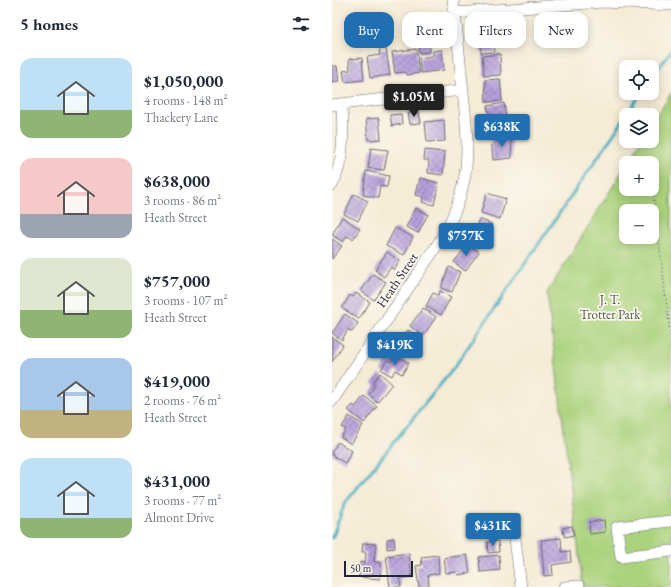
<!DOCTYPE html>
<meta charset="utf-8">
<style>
body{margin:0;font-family:"EB Garamond",serif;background:#f6f6f7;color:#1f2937;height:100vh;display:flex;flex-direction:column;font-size:15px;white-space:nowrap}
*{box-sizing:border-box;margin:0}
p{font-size:13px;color:#747a83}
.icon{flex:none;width:22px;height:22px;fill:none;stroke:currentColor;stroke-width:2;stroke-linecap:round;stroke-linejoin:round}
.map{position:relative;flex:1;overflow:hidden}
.side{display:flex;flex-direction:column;background:#fff;width:332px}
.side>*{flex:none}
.banner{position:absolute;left:12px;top:12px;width:267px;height:36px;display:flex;gap:8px}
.controls{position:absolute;left:287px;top:60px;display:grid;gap:8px}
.controls a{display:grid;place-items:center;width:40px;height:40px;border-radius:8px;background:#fff;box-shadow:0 2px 10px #0003;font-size:20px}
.scale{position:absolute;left:12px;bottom:10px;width:69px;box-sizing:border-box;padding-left:4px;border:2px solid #22223b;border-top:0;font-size:11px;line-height:14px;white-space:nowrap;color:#22223b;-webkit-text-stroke:3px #fbf7ec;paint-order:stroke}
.price{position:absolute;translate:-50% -34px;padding:0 9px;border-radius:4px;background:#1f6fb2;color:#fff;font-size:13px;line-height:26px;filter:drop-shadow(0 1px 2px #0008)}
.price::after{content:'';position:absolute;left:50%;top:24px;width:12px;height:9px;margin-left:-6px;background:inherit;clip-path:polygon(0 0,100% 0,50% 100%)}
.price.on{background:#222;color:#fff}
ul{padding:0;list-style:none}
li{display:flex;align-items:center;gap:12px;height:100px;padding:0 20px}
li span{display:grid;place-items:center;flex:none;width:112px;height:80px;border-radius:12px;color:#555}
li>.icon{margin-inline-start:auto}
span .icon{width:48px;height:48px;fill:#fffc;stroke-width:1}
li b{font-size:17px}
h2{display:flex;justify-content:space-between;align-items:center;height:48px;padding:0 20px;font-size:17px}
.pill{padding:0 14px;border-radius:12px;background:#fff;box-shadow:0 2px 10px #0003;font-size:14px;line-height:36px}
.pill.on{background:#1f6fb2;color:#fff}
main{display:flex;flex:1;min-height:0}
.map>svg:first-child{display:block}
.park{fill:#abd37e;stroke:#667a5c;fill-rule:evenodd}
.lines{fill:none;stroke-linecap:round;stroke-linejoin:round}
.stream{stroke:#41acc0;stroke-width:3}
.building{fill:url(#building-cross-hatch)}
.minor-casing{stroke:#6c6971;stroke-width:12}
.path{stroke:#6c6971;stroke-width:1.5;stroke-dasharray:1 3;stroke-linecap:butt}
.minor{stroke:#fff;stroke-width:11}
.labels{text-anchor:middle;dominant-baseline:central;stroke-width:3.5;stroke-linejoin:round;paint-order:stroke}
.street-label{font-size:13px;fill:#22223b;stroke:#fbf7ec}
.park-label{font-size:13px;fill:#4b574f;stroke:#fbf7ec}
</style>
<main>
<section class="side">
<h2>5 homes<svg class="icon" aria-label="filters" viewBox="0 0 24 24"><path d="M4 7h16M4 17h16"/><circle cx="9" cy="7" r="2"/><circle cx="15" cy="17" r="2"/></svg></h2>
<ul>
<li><span style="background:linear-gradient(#bfe0f5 65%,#8fb573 0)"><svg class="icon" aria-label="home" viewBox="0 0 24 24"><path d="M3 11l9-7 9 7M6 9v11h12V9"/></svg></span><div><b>$1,050,000</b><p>4 rooms · 148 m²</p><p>Thackery Lane</p></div></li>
<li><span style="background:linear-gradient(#f6c9c9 70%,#9aa5b1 0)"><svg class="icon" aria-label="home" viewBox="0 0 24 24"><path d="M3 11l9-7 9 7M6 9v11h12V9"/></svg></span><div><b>$638,000</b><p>3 rooms · 86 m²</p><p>Heath Street</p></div></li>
<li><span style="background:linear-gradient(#dfe7d0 65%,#8fb573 0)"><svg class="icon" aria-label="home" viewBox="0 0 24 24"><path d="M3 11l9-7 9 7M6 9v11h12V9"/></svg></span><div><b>$757,000</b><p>3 rooms · 107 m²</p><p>Heath Street</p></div></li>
<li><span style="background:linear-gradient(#a9c7e8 65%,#c2b280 0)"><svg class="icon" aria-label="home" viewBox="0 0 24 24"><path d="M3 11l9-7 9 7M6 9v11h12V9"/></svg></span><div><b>$419,000</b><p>2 rooms · 76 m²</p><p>Heath Street</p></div></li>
<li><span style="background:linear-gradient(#bfe0f5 75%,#8fb573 0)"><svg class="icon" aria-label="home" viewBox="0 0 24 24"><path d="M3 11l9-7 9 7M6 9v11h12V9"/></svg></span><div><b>$431,000</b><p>3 rooms · 77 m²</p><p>Almont Drive</p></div></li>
</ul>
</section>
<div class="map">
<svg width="339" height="587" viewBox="0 0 339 587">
<defs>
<pattern id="building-cross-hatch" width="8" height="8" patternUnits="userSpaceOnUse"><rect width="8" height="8" fill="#b6a0dd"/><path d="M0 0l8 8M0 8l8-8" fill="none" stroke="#9482b4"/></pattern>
</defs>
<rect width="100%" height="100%" fill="#fbf7ec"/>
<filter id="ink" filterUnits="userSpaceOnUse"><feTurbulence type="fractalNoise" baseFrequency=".025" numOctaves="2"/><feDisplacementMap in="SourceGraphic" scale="8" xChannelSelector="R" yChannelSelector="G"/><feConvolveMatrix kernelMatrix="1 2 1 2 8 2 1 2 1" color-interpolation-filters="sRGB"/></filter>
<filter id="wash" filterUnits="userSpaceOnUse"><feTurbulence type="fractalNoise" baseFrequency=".012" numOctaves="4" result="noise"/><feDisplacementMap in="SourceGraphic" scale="16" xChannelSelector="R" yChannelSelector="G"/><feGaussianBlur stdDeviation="0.9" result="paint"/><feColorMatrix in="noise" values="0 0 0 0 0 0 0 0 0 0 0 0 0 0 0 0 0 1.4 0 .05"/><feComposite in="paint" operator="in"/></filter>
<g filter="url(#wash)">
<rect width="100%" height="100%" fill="#f5ecd6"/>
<!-- park -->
<path class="park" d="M339 93V587H251L215 293 294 165V189H320V163H296L309 141H320V124ZM294 211H320V237H294Z"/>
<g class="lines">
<!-- stream -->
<path class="stream" d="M320 78 339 50
M294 115 309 93
M0 538 13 503 121 369 294 116"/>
</g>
<g id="blocks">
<!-- building -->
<path class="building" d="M161 29 163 52 149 53 148 30Z
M98 42V52L87 53 86 43Z
M54 49 58 75 38 78 35 57 48 55 47 50Z
M84 49 87 73 75 75 74 72 63 73 60 52Z
M110 50 112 70 89 73 87 58 101 56V51Z
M168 54 169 75 152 76 150 56Z
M30 58 32 80 13 82 11 71 18 70 17 59Z
M0 66H5L7 81 0 82Z
M168 79 170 101 154 102 153 80Z
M172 103 175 126 159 128 155 106Z
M87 112 89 123 78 124 76 113Z
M69 114 70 124 60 126 58 115Z
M47 118 49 139 36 140 34 119Z
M112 120 113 141 95 142 93 122Z
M179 136 180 158 161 160 159 137Z
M39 148 56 150 52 170 36 168Z
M93 150 113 152 111 175 96 173 97 160H92Z
M34 171 57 176 55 187 48 186 46 198 31 195Z
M88 178 107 183 102 205 90 202 92 197 84 195Z
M155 193 174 199 168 219 149 213Z
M22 194 36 201 26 221 12 214Z
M84 208 96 214 86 233 74 227Z
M10 217 28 229 21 239 15 236 11 242 0 235Z
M147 219 160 224 151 245 139 240Z
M63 228 81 237 72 255 54 246Z
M0 239 10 246 0 259Z
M136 244 147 252 133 271 122 262Z
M55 252 68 261 62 270 59 267 52 277 43 270Z
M117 267 128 272 120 292 109 288Z
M41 274 54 282 42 300 29 291Z
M108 291 119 297 109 315 94 306 101 293 106 295Z
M24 293 38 302 27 319 10 308 18 295 21 297Z
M91 308 104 317 91 336 78 326Z
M13 314 26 323 20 332 16 329 10 340 0 333Z
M76 330 89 338 77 356 64 348Z
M0 337 11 345 0 362Z
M63 355 77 363 70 374 63 370 60 376 49 370 55 360 59 362Z
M48 373 60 384 45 402 37 394 43 386 40 383Z
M32 396 45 406 32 423 16 410 21 405 23 407Z
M17 416 31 425 19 444 9 437 14 429 10 427Z
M6 442 20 451 13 463 0 455V451Z
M272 520 273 532 258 534 257 522Z
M240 526 242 535 233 537 230 528Z
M62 538 63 548 55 549V539Z
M229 538 230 552 238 551 239 562 220 565 221 575 212 576 209 540Z
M166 541 167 552 156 553 155 542Z
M31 543 44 544 42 562H49L48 579 27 577 28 562 33 563 34 552H30Z
M77 553 80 577 68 578 69 587H58L54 556Z
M106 555 107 573 96 575 97 587H87L84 566 90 565 89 557Z
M135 555 138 573 126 575 125 572 114 573 112 558Z
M167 555 168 570 148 572 147 557Z"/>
</g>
</g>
<g filter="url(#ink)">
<use href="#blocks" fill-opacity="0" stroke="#6c6971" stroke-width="1"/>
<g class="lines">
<defs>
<path id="minor" d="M123 13 271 2 339 5
M0 105 131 90
M0 185C13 160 11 131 10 104
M0 401 106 244C142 186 137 147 130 82 127 55 125 27 121 0
M339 521 285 527 289 557 339 551
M182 531 189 587
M232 587 247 586"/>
</defs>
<!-- minor casing -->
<use href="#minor" class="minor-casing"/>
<!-- path -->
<path class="path" d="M320 184 339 341"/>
<!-- minor -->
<use href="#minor" class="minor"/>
</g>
</g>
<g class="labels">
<!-- street labels -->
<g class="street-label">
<text transform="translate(65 280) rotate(-56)">Heath Street</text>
</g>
<!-- park labels -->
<g class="park-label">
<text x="278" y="299">J. T.<tspan x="278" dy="15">Trotter Park</tspan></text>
</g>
</g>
</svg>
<div class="controls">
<a><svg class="icon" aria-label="locate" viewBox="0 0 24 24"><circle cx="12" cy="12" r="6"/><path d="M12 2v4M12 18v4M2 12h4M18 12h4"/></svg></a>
<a><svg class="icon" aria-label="layers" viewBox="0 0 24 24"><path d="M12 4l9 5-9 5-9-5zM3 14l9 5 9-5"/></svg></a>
<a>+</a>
<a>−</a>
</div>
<div class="scale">50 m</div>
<b class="price on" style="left:82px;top:118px">$1.05M</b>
<b class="price" style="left:170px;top:148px">$638K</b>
<b class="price" style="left:134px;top:257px">$757K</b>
<b class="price" style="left:63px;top:366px">$419K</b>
<b class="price" style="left:161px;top:547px">$431K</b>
<div class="banner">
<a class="pill on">Buy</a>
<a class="pill">Rent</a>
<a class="pill">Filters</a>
<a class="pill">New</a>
</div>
</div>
</main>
